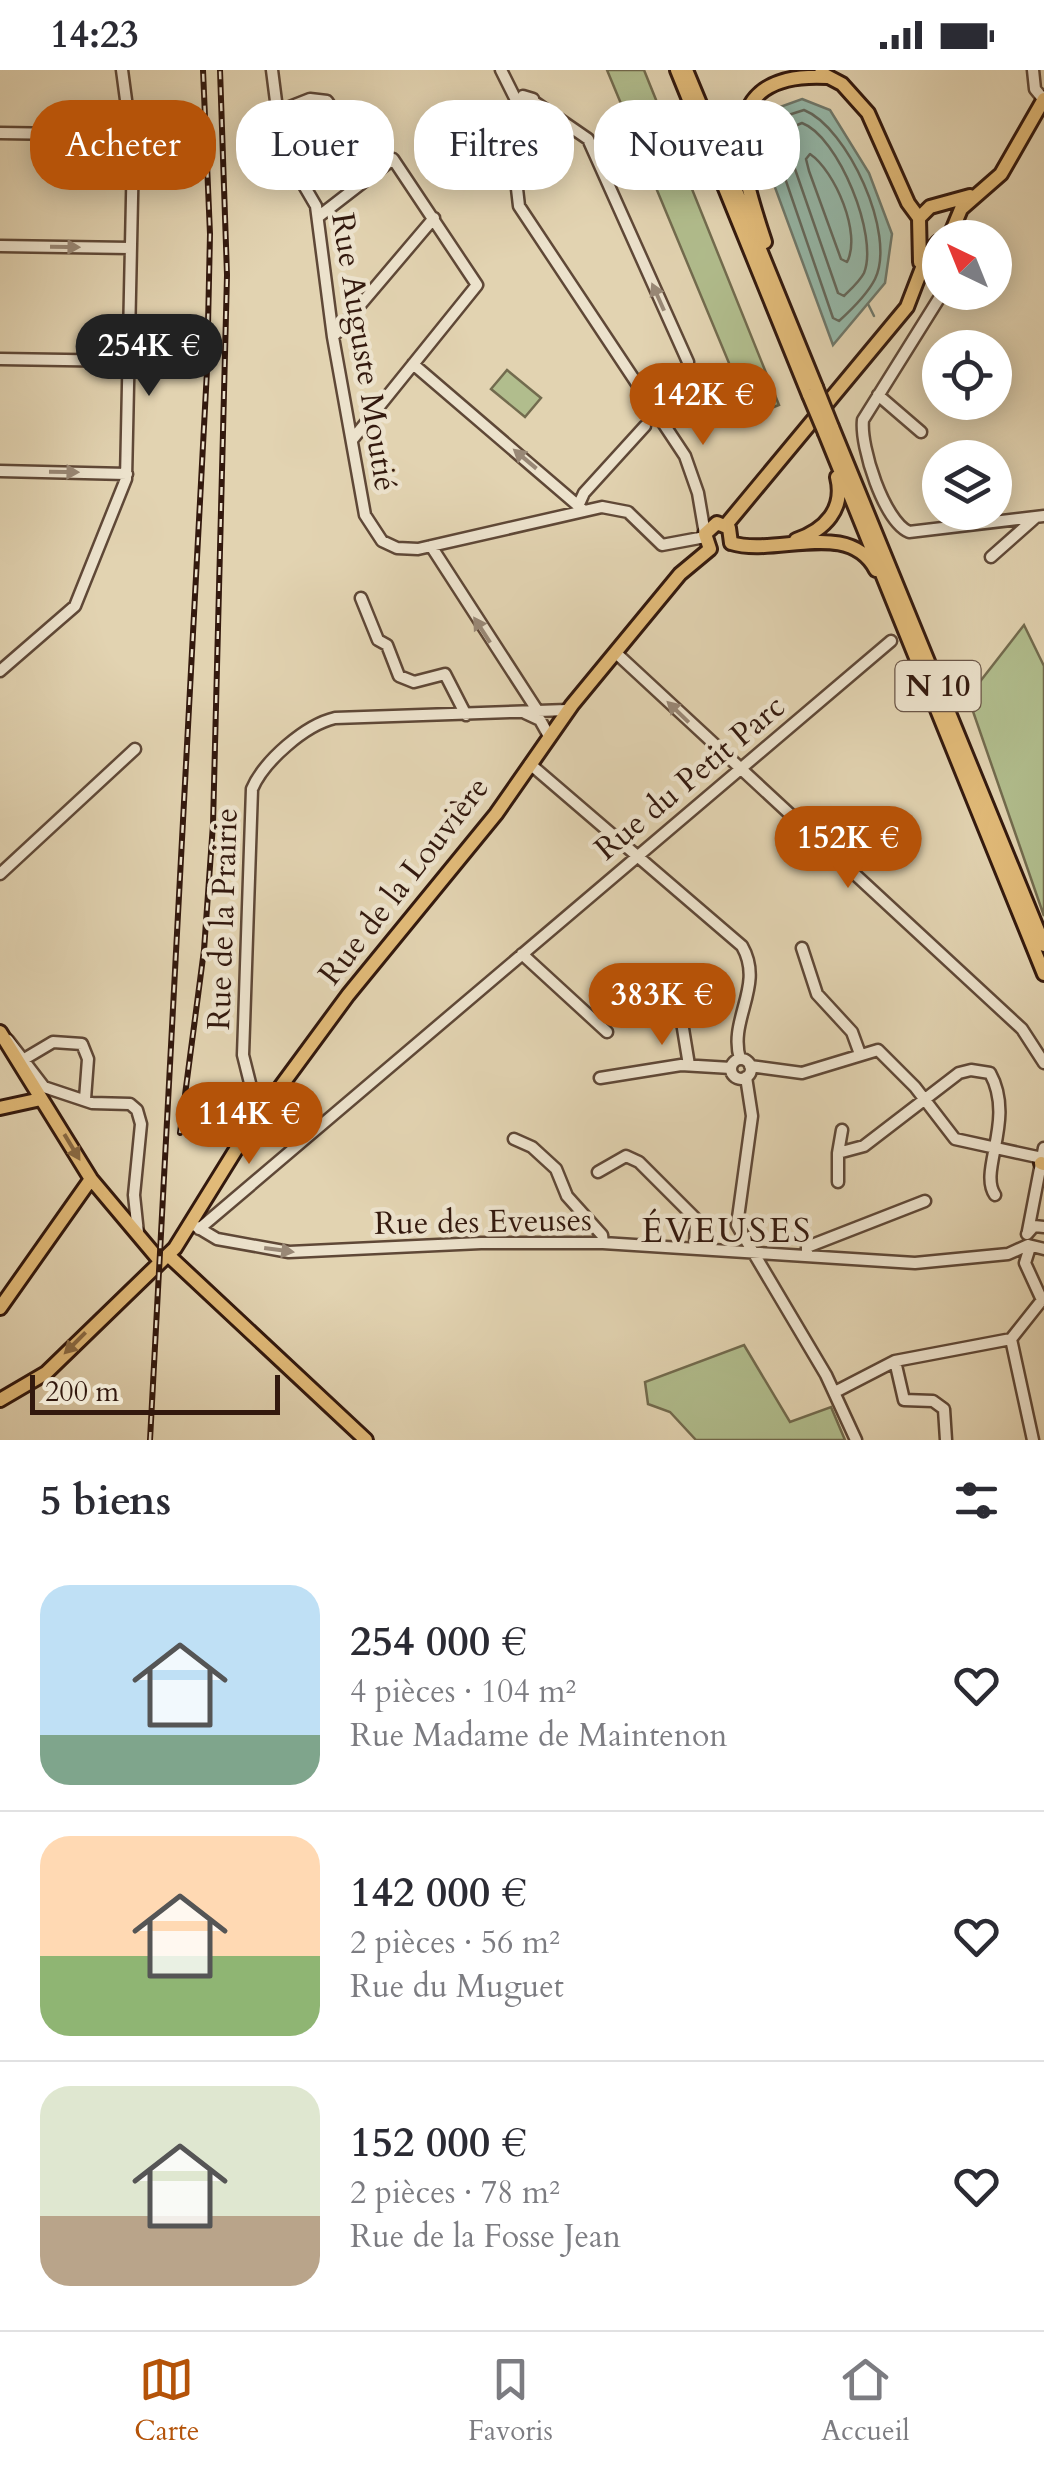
<!DOCTYPE html>
<html lang="fr">
<meta charset="utf-8">
<style>
body{margin:0;font-family:Cardo,serif;background:#f7f7f7;color:#2b2b33;height:100vh;display:flex;flex-direction:column;font-size:38px;white-space:nowrap}
*{box-sizing:border-box;margin:0}
p{font-size:32px;color:#7c7c81}
.icon{flex:none;width:55px;height:55px;fill:none;stroke:currentColor;stroke-width:2;stroke-linecap:round;stroke-linejoin:round}
.map{position:relative;height:1370px;overflow:hidden}
.sheet{display:flex;flex-direction:column;background:#fff;flex:1}
.sheet>*{flex:none}
.guide{position:absolute;left:30px;top:30px;width:985px;height:90px;display:flex;gap:20px}
.needle{width:65px;rotate:317deg}
.fabs{position:absolute;left:922px;top:150px;display:grid;gap:20px}
.fabs a{display:grid;place-items:center;width:90px;height:90px;border-radius:50%;background:#fff;box-shadow:0 5px 25px #0003;font-size:50px}
.scale{position:absolute;left:30px;bottom:25px;width:250px;box-sizing:border-box;padding-left:10px;border:5px solid #33190e;border-top:0;font-size:28px;line-height:35px;white-space:nowrap;color:#33190e;-webkit-text-stroke:8px #ece2cc;paint-order:stroke}
.price{position:absolute;translate:-50% -85px;padding:0 22px;border-radius:35px;background:#b45309;color:#fff;font-size:32px;line-height:65px;filter:drop-shadow(0 2px 5px #0008)}
.price::after{content:'';position:absolute;left:50%;top:60px;width:30px;height:22px;margin-left:-15px;background:inherit;clip-path:polygon(0 0,100% 0,50% 100%)}
.price.current{background:#222;color:#fff}
ul{padding:0;list-style:none}
li{display:flex;align-items:center;gap:30px;height:250px;padding:0 40px}
li+li{border-top:2px solid #e1e1e2}
li span{display:grid;place-items:center;flex:none;width:280px;height:200px;border-radius:30px;color:#555}
li>.icon{margin-inline-start:auto}
span .icon{width:120px;height:120px;fill:#fffc;stroke-width:1}
li b{font-size:42px}
h2{display:flex;justify-content:space-between;align-items:center;height:120px;padding:0 40px;font-size:42px}
.pill{padding:0 35px;border-radius:40px;background:#fff;box-shadow:0 5px 25px #0003;font-size:35px;line-height:90px}
.pill.current{background:#b45309;color:#fff}
.status{display:flex;justify-content:space-between;align-items:center;height:70px;padding:0 50px;background:#fff;direction:ltr}
.status svg{height:28px;fill:currentColor}
.tabs{display:flex;justify-content:space-around;align-items:center;height:140px;border-top:2px solid #e1e1e2;background:#fff;font-size:28px;color:#7c7c81}
.tabs a{display:grid;justify-items:center;gap:5px}
.tabs .current{color:#b45309}
.map>svg:first-child{display:block}
.green{fill:#b1bd8d;stroke:#726b4e;stroke-width:2.5}
.water{fill:#95b8a9;stroke:#6e786b;stroke-width:2.5}
.lines{fill:none;stroke-linecap:round;stroke-linejoin:round}
.shore{stroke:#64685c;stroke-width:2.5}
.stream{stroke:#6e786b;stroke-width:2.5}
.minor-casing{stroke:#5f4837;stroke-width:15}
.major-casing{stroke:#33190e;stroke-width:18}
.minor{stroke:#ece2cc;stroke-width:10}
.major{stroke:#e1ba78;stroke-width:12}
.rail-casing{stroke:#33190e;stroke-width:6}
.rail{stroke:#ece2cc;stroke-width:2.5;stroke-dasharray:8;stroke-linecap:butt}
.major-bridge-casing{stroke:#33190e;stroke-width:18;stroke-linecap:butt}
.major-bridge{stroke:#e1ba78;stroke-width:12}
.oneway{fill:#998876}
.oneway2{fill:#8a6a43}
.labels{text-anchor:middle;dominant-baseline:central;stroke-width:9;stroke-linejoin:round;paint-order:stroke}
.shield{fill:#ece2cc;stroke:#6a5547;stroke-width:2.5}
.shield-label{font-size:30px;font-weight:bold;fill:#33190e}
.street-label{font-size:32px;fill:#33190e;stroke:#ece2cc}
.neighbourhood-label{font-size:35px;letter-spacing:2.5px;fill:#33190e;stroke:#ece2cc}
</style>
<div class="status"><b>14:23</b><svg viewBox="0 0 49 12"><path d="M0 12V9h3v3zM5 12V6h3v6zM10 12V3h3v9zM15 12V0h3v12zM26 1h20v11H26zM47 4h2v5h-2z"/></svg></div>
<div class="map">
<svg width="1044" height="1370" viewBox="0 0 1044 1370">
<rect width="100%" height="100%" fill="#e2d3b1"/>
<filter id="stains"><feTurbulence type="fractalNoise" baseFrequency=".002" numOctaves="4"/><feColorMatrix values="0 0 0 0 .2 0 0 0 0 .09 0 0 0 0 .02 0 0 0 .5 -.17"/></filter>
<radialGradient id="worn" r=".72"><stop offset=".6" stop-color="#630" stop-opacity="0"/><stop offset="1" stop-color="#630" stop-opacity=".3"/></radialGradient>
<!-- green -->
<path class="green" d="M607 0H644L779 335 751 346Z
M507 300 541 328 525 347 491 319Z
M1024 555 1044 596V846L968 627Z
M744 1275 790 1352 831 1337 845 1370H696L670 1342 648 1334 645 1312Z"/>
<!-- water -->
<path class="water" d="M802 29 830 40 869 103 892 164 885 213 833 275 773 112 764 76 769 41Z"/>
<g class="lines">
<!-- shore -->
<path class="shore" d="M804 40C847 57 897 164 875 209 868 223 850 241 839 251L833 248 774 76 779 48Z
M802 53C838 66 879 166 864 203 860 211 850 220 844 226L838 223 787 76 790 58Z
M810 84C835 101 862 164 847 192L841 189 809 101 806 89Z"/>
<!-- stream -->
<path class="stream" d="M868 234 874 246"/>
<defs>
<path id="minor" d="M272 0 282 78 316 136 333 267 365 445 382 471 397 478 418 479 602 437 628 442 662 475 705 467
M501 0 520 38 523 59
M1033 0 1035 19 1044 30
M533 31 588 69 688 292 679 316 656 343
M519 36 523 26 533 29 516 110 519 136 685 386 698 423 705 464
M277 42 310 29 327 31 376 102
M0 63 132 65
M318 147 393 89 477 215 352 370
M0 176 130 178
M943 222 863 350C860 377 884 451 909 462L1044 446
M333 267 434 148
M0 289 129 291
M413 294 582 439
M878 325 921 362
M0 401 127 404
M579 434 584 423 645 356
M431 476 537 640
M991 487 1035 448
M361 528 378 570 387 575 399 606 414 612 445 604 466 645
M616 583 1022 959 1044 993
M0 601 75 536 126 409 133 82 122 0
M525 643 540 650 549 666
M530 694 742 876C765 916 728 949 740 989
M0 804 135 679
M802 878 817 924 852 962 860 984
M522 884 607 962
M662 901 663 914 678 928 689 995
M8 970 44 1017 92 1033 130 1034 137 1040 141 1054 134 1125 138 1163
M731 999a10 10 0 1 1 20 0a10 10 0 1 1-20 0Z
M21 991 53 972 82 974 88 989 85 1029
M750 996 802 1003 878 980 915 1017 955 1069 1042 1088
M746 1007 752 1046 737 1155 826 1305 856 1370
M600 1008 681 995 731 998
M270 1031 251 1017 243 985 252 719C264 691 305 655 335 648L567 640
M842 1060 838 1083 864 1076 959 1003 971 1000 990 1003C1016 1050 978 1101 995 1125
M514 1069 532 1077 556 1099 567 1126 602 1165 603 1173
M598 1102 626 1086 639 1092 696 1149 695 1178
M838 1112V1083
M197 1157 217 1169 289 1182 481 1173H603L915 1193 1008 1184 1028 1175
M199 1159 891 571
M1028 1161 1044 1078
M1027 1164 1034 1156 1044 1157
M1028 1175 1044 1179
M1030 1177 1025 1193 1042 1230
M807 1186V1177L925 1131
M895 1291 904 1330 933 1331 944 1339 946 1370
M835 1322 895 1291 1011 1269
M1033 1370 1011 1269 1042 1230"/>
<path id="major" d="M677 0 809 325
M686 0 703 41
M821 3 842 14 868 43 908 133 919 148 920 192
M730 106 816 317
M919 148 930 137 970 126
M949 168 961 139 1001 104 1044 29
M765 172C742 102 707 0 828 7
M832 357 1044 875
M825 363 1044 904
M726 455 907 237 927 185 938 172
M796 470C825 460 845 439 837 407
M731 473C776 487 849 448 876 500
M710 479 705 464 717 453 729 458 731 473
M0 962 91 1109 160 1191
M0 1038 41 1029
M1041 1093 1044 1094
M168 1185 366 1370
M0 1238 91 1109
M0 1330 46 1303 175 1178 245 1065 348 925 496 744 572 635 680 504 710 479"/>
</defs>
<!-- minor casing -->
<use href="#minor" class="minor-casing"/>
<!-- major casing -->
<use href="#major" class="major-casing"/>
<!-- minor -->
<use href="#minor" class="minor"/>
<!-- major -->
<use href="#major" class="major"/>
<defs>
<path id="rail" d="M180 1063 204 880 213 754 227 205 220 0
M150 1370 207 300 210 164 203 0"/>
</defs>
<!-- rail casing -->
<use href="#rail" class="rail-casing"/>
<!-- rail -->
<use href="#rail" class="rail"/>
<defs>
<path id="major-bridge" d="M816 317 832 357
M809 325 825 363"/>
</defs>
<!-- major-bridge casing -->
<use href="#major-bridge" class="major-bridge-casing"/>
<!-- major-bridge -->
<use href="#major-bridge" class="major-bridge"/>
</g>
<!-- one-way arrows -->
<defs><path id="oneway-solid" d="M-6-.8H1V-3.2L6.5 0L1 3.2V.8H-6Z" transform="scale(2.5)"/></defs>
<g class="oneway">
<use href="#oneway-solid" transform="translate(65 177) rotate(1)"/>
<use href="#oneway-solid" transform="translate(658 227) rotate(-114)"/>
<use href="#oneway-solid" transform="translate(525 389) rotate(-140)"/>
<use href="#oneway-solid" transform="translate(64 402) rotate(1)"/>
<use href="#oneway-solid" transform="translate(482 560) rotate(-123)"/>
<use href="#oneway-solid" transform="translate(678 642) rotate(-136)"/>
<use href="#oneway-solid" transform="translate(279 1180) rotate(8)"/>
</g>
<g class="oneway2">
<use href="#oneway-solid" transform="translate(72 1077) rotate(59)"/>
<use href="#oneway-solid" transform="translate(75 1273) rotate(135)"/>
</g>
<g class="labels">
<!-- shield labels -->
<rect class="shield" x="895.5" y="591" width="85" height="50" rx="8"/>
<g class="shield-label">
<text x="938" y="616">N 10</text>
</g>
<!-- street labels -->
<g class="street-label">
<text transform="translate(364 282) rotate(81)">Rue Auguste Moutié</text>
<text transform="translate(690 708) rotate(-40)">Rue du Petit Parc</text>
<text transform="translate(404 811) rotate(-52)">Rue de la Louvière</text>
<text transform="translate(223 849) rotate(-88)">Rue de la Prairie</text>
<text transform="translate(483 1152) rotate(-1)">Rue des Eveuses</text>
</g>
<!-- neighbourhood labels -->
<g class="neighbourhood-label">
<text x="727" y="1161">ÉVEUSES</text>
</g>
</g>
<rect width="100%" height="100%" filter="url(#stains)"/>
<rect width="100%" height="100%" fill="url(#worn)"/>
</svg>
<div class="fabs">
<a><svg class="needle" viewBox="-14 -14 28 28"><path d="M0-13l5 13h-10z" fill="#e53935"/><path d="M0 13l5-13h-10z" fill="#7c7c81"/></svg></a>
<a><svg class="icon" aria-label="locate" viewBox="0 0 24 24"><circle cx="12" cy="12" r="6"/><path d="M12 2v4M12 18v4M2 12h4M18 12h4"/></svg></a>
<a><svg class="icon" aria-label="layers" viewBox="0 0 24 24"><path d="M12 4l9 5-9 5-9-5zM3 14l9 5 9-5"/></svg></a>
</div>
<div class="scale">200 m</div>
<b class="price current" style="left:149px;top:329px">254K €</b>
<b class="price" style="left:703px;top:378px">142K €</b>
<b class="price" style="left:848px;top:821px">152K €</b>
<b class="price" style="left:662px;top:978px">383K €</b>
<b class="price" style="left:249px;top:1097px">114K €</b>
<div class="guide">
<a class="pill current">Acheter</a>
<a class="pill">Louer</a>
<a class="pill">Filtres</a>
<a class="pill">Nouveau</a>
</div>
</div>
<section class="sheet">
<h2>5 biens<svg class="icon" aria-label="filters" viewBox="0 0 24 24"><path d="M4 7h16M4 17h16"/><circle cx="9" cy="7" r="2"/><circle cx="15" cy="17" r="2"/></svg></h2>
<ul>
<li><span style="background:linear-gradient(#bfe0f5 75%,#7fa58c 0)"><svg class="icon" aria-label="home" viewBox="0 0 24 24"><path d="M3 11l9-7 9 7M6 9v11h12V9"/></svg></span><div><b>254 000 €</b><p>4 pièces · 104 m²</p><p>Rue Madame de Maintenon</p></div><svg class="icon" aria-label="heart" viewBox="0 0 24 24"><path d="M12 20l-8-8c-3-5 5-10 8-4 3-6 11-1 8 4z"/></svg></li>
<li><span style="background:linear-gradient(#ffd9b3 60%,#8fb573 0)"><svg class="icon" aria-label="home" viewBox="0 0 24 24"><path d="M3 11l9-7 9 7M6 9v11h12V9"/></svg></span><div><b>142 000 €</b><p>2 pièces · 56 m²</p><p>Rue du Muguet</p></div><svg class="icon" aria-label="heart" viewBox="0 0 24 24"><path d="M12 20l-8-8c-3-5 5-10 8-4 3-6 11-1 8 4z"/></svg></li>
<li><span style="background:linear-gradient(#dfe7d0 65%,#b9a48a 0)"><svg class="icon" aria-label="home" viewBox="0 0 24 24"><path d="M3 11l9-7 9 7M6 9v11h12V9"/></svg></span><div><b>152 000 €</b><p>2 pièces · 78 m²</p><p>Rue de la Fosse Jean</p></div><svg class="icon" aria-label="heart" viewBox="0 0 24 24"><path d="M12 20l-8-8c-3-5 5-10 8-4 3-6 11-1 8 4z"/></svg></li>
</ul>
</section>
<nav class="tabs">
<a class="current"><svg class="icon" aria-label="map" viewBox="0 0 24 24"><path d="M3 6l6-2 6 2 6-2v14l-6 2-6-2-6 2zM9 4v14M15 6v14"/></svg>Carte</a>
<a><svg class="icon" aria-label="saved" viewBox="0 0 24 24"><path d="M7 4h10v16l-5-4-5 4z"/></svg>Favoris</a>
<a><svg class="icon" aria-label="home" viewBox="0 0 24 24"><path d="M3 11l9-7 9 7M6 9v11h12V9"/></svg>Accueil</a>
</nav>
